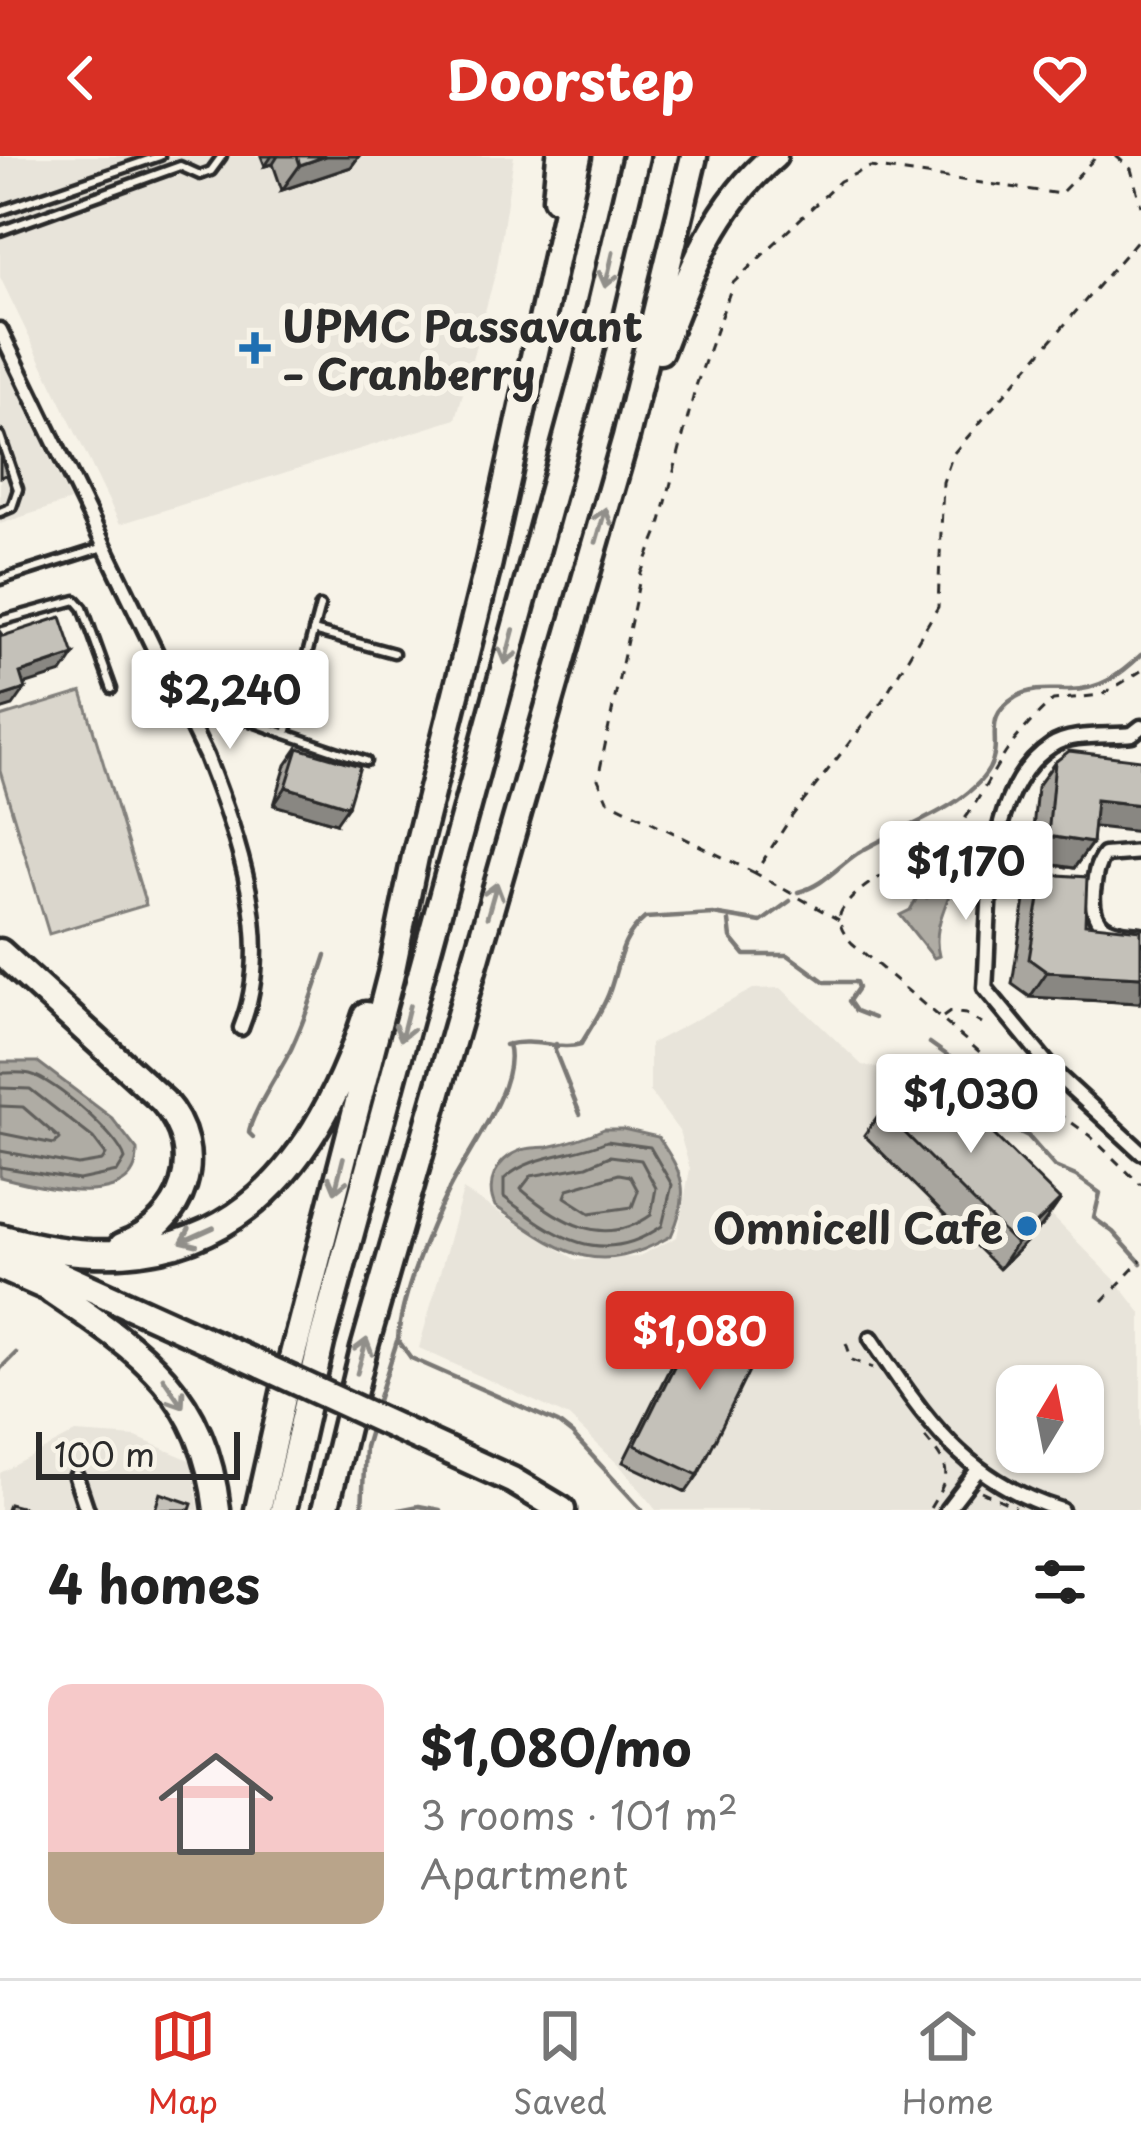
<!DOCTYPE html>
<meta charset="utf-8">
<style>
body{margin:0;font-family:"Playpen Sans",sans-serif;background:#f6f6f6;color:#222;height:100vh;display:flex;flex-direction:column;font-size:45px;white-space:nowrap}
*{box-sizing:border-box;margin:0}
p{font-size:39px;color:#767676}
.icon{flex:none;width:66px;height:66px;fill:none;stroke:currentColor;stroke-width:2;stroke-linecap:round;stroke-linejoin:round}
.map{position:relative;height:1354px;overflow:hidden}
.panel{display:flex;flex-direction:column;background:#fff;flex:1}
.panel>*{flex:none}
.needle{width:78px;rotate:10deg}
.controls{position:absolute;left:996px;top:1209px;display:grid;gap:24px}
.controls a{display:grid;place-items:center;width:108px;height:108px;border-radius:24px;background:#fff;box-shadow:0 3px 9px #0004;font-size:60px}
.scale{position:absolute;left:36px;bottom:30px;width:204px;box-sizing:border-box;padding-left:12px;border:6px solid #2b2b2b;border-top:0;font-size:33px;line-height:42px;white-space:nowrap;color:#2b2b2b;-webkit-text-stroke:9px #f7f3e8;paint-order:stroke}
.price{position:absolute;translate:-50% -102px;padding:0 27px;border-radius:12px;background:#fff;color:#222;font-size:39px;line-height:78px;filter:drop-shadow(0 3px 6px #0008)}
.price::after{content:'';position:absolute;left:50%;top:72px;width:36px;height:27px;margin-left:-18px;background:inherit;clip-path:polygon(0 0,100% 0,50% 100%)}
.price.active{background:#d93025;color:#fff}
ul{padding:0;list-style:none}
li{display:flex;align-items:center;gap:36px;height:300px;padding:0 48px}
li+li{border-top:3px solid #e0e0e0}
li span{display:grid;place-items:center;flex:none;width:336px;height:240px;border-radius:24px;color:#555}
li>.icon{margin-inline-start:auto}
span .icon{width:144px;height:144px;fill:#fffc;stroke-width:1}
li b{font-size:51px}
h2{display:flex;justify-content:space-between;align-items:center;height:144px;padding:0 48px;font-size:51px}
header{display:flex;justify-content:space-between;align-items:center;height:156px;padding:0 48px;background:#d93025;color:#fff;font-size:54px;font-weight:700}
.tabs{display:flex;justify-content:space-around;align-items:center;height:168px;border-top:3px solid #e0e0e0;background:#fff;font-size:33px;color:#767676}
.tabs a{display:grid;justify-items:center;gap:6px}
.tabs .active{color:#d93025}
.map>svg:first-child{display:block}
.built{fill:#e8e4da;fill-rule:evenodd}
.green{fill:#dad6cc;stroke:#82807c;stroke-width:3}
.water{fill:#afaca4;stroke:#7a7874;stroke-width:3}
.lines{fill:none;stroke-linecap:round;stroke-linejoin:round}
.shore{stroke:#605f5b;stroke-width:3}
.stream{stroke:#7a7874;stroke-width:4.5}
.lane-casing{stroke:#2b2b2b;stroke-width:15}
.street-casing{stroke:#2b2b2b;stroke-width:21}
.highway-casing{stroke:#2b2b2b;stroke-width:33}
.path{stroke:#2b2b2b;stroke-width:3;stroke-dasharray:9 9;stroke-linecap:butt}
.lane{stroke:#f7f3e8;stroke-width:6}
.street{stroke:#f7f3e8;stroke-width:12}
.highway{stroke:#f7f3e8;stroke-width:24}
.highway-bridge-casing{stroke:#2b2b2b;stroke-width:33;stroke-linecap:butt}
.highway-bridge{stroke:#f7f3e8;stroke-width:24}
.wall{fill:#a9a69f;stroke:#2b2b2b;stroke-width:3}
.shaded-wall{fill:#898782;stroke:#2b2b2b;stroke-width:3}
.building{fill:#c4c1b9;stroke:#2b2b2b;stroke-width:3}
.oneway{stroke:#918f8a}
.poi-dot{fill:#1f6fb2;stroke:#f7f3e8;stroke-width:4.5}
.labels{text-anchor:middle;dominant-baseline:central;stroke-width:12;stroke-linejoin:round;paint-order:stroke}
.poi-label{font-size:42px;font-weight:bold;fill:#2b2b2b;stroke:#f7f3e8;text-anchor:start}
</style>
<header><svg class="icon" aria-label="back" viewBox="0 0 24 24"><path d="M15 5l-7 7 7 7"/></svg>Doorstep<svg class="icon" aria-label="heart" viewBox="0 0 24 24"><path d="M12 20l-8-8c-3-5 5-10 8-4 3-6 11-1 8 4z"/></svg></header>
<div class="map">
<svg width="1141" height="1354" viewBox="0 0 1141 1354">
<rect width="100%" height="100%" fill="#f7f3e8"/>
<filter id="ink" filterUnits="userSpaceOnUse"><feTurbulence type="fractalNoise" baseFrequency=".00833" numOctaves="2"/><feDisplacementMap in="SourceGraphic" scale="24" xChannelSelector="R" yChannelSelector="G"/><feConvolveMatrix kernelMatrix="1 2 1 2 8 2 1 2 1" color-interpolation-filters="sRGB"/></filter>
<g filter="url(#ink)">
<!-- built -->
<path class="built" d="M0 0H514L497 111 456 263 120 368 0 121Z
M0 197 70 345 0 368Z
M781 832 862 909 885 913 1050 1058 1117 1126 1141 1157V1340L1138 1354H656L621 1311 569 1261 419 1192 463 1034 576 1104 637 1101 677 1081 690 1013 679 975 650 936V888L753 833ZM1017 1230H1083V1296H1017Z
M76 1277 136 1281 192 1305 199 1354H0V1317Z"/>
<!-- green -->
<path class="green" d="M82 536 146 749 49 778 0 615V561Z"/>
<!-- water -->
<path class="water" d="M953 729C945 752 932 774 939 800L934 802 900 759 910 754 918 740 927 742Z
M0 906H38L112 962 137 994C140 1059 35 1030 0 1021Z
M604 973H623L658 981C684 1019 691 1036 671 1080 593 1125 560 1094 495 1050 485 1028 496 1004 519 995 527 991 540 992 548 991 568 987 586 981 604 973Z"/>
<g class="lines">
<!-- shore -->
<path class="shore" d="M0 917C9 917 21 916 30 918 53 923 120 981 125 1003L117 1016 79 1024 0 1011
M0 932 30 933 93 982 106 999 102 1005 78 1009 0 995
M0 950 23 951 60 983 54 988 0 977
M607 985 650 991 672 1029 662 1070C601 1113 554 1080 504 1041V1023C531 998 573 1000 607 985Z
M610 1000 641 1004 656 1032 651 1059C604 1093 559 1066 521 1033L531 1020 587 1010Z
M619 1018 630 1020 638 1035 632 1051 590 1057 565 1041 568 1033Z"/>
<!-- stream -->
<path class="stream" d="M798 736C823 730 837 711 858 697 896 673 966 653 989 613 1005 584 979 564 1016 541 1032 531 1051 534 1069 534 1100 534 1120 519 1141 499
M729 765 731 782 745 799H788L825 826H856L858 832 849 845 856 855 874 862
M930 887 961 909V924L965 931 992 935 1004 968 1028 980 1055 1011 1076 1020 1100 1037 1094 1062 1113 1076 1141 1107
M508 888C520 929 467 996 449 1033 430 1071 400 1142 398 1184L411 1202 558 1267 572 1278 642 1354
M556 888 555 895 580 958
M505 889C534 881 559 895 581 888 591 871 604 852 610 834 620 805 620 783 645 762L713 758 761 766 790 745
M253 981 249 977C249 961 283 911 292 891 306 861 316 830 326 799
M0 1213 16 1197
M375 1254 397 1185
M362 1354 365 1291 371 1271
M399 1354 419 1350 440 1354"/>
<defs>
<path id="lane" d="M0 55 160 0
M0 75 180 10 200 19 211 15 222 0
M0 280 18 333 12 351 0 356
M0 424 104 391
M0 465 76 444 83 452 112 533
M313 475 394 497
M186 553 250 565 286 578 320 450
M286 578 366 605"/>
<path id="street" d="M0 174 206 600C238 682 276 786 241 872
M1141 571 1132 578C1109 581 1071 576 1051 590 981 636 991 757 985 832L1055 917 1141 996
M1141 696 1104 699C1095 711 1095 722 1093 736 1090 772 1109 777 1141 779
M871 1182C924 1262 965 1325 1061 1354
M76 1321 87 1354
M947 1354 977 1315"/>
<path id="highway" d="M556 42 560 0
M660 195C688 123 713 51 774 0
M0 796 163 945C209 997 185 1067 122 1090
M0 1081C199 1138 306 1042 366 859
M8 1095 263 1210
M0 1111 64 1139
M52 1135C142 1196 204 1237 217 1354
M396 1271 512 1324 562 1354
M258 1354 291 1206 391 818 415 701 489 406 578 0
M283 1354 321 1187 587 208 636 0
M325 1354 364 1193 626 281 694 0"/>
</defs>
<!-- lane casing -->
<use href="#lane" class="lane-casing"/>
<!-- street casing -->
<use href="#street" class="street-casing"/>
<!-- highway casing -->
<use href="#highway" class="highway-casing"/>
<!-- path -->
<path class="path" d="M1116 0 1131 13 1141 50
M1141 515 1102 539 1053 544C1035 561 1016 580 1003 601 983 630 972 663 943 685 911 709 866 719 842 754 835 765 844 779 852 787L1009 921 1090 980 1141 1029
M755 717 607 644 598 623 641 417 659 373 696 230 733 127 840 25 870 11 1060 38 1097 0
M839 764 755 717 792 660 882 545 938 451 943 326 953 298 1141 80
M943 861 950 856 966 858 982 868
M1103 1145 1141 1104
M846 1187 852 1204 873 1212
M925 1281C953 1315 951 1317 929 1354
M981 1335 1015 1351"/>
<!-- lane -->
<use href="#lane" class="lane"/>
<!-- street -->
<use href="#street" class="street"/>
<!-- highway -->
<use href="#highway" class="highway"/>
<defs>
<path id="highway-bridge" d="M263 1210 396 1271"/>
</defs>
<!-- highway-bridge casing -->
<use href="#highway-bridge" class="highway-bridge-casing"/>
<!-- highway-bridge -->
<use href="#highway-bridge" class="highway-bridge"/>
</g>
<!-- wall -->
<path class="wall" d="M261 0H359L351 11 282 34 273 8 265 10Z
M298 592 336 667 274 649 286 609Z
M1055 606 1093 671 1092 687 1074 712 1030 705 1037 631Z
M1043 718 1085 768 1139 847 1030 841 1012 828 1025 744Z
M882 954 1060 1044 1042 1070 999 1113 864 979Z
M702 1154 698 1319 686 1336 623 1306 690 1171Z"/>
<!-- shaded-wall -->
<path class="shaded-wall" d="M272 0H278L273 8 265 10Z
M326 0H359L351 11 282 34 300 9Z
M74 499 62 517 8 534 20 517Z
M25 533 13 550 0 554V541Z
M286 631 348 650 336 667 274 649Z
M1096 644 1141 649V676L1078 669Z
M1048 680 1092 687 1074 712 1030 705Z
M1047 816 1141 821V844L1139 847 1030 841Z
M1060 1044 1042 1070 999 1113 1016 1088Z"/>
<!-- building -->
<path class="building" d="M297 0H326L300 9Z
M0 297 7 319 0 321Z
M61 461 74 499 20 517 25 533 0 541V476L3 480Z
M298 592 360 610 348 650 286 631Z
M1069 595 1141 604V649L1096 644 1092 687 1048 680 1055 606Z
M1043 718 1087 721 1085 768 1141 774V821L1047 816 1029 803Z
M925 911 1060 1044 1016 1088 882 954Z
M702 1154 764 1184 698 1319 635 1289Z
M160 1337 192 1348 190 1354H155Z
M9 1348 32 1354H7Z"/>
<!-- one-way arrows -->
<defs><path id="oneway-shaft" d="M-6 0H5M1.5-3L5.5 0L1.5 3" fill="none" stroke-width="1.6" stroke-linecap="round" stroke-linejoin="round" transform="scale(3)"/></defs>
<g class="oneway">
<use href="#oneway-shaft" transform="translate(609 114) rotate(103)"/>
<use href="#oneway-shaft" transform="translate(601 369) rotate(-74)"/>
<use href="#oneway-shaft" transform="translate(509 491) rotate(105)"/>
<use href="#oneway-shaft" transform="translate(492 744) rotate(-74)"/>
<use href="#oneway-shaft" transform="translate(405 867) rotate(104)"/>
<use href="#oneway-shaft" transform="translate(339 1019) rotate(104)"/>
<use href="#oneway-shaft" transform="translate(197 1079) rotate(156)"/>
<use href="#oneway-shaft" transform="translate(362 1200) rotate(-74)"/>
<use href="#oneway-shaft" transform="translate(173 1236) rotate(56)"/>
</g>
</g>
<!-- markers -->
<g class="poi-dot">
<path d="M249 174h12v12h12v12h-12v12h-12v-12h-12v-12h12z"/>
<circle cx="1027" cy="1070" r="12"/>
</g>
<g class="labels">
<!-- poi labels -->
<g class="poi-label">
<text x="282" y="168">UPMC Passavant<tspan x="282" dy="48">– Cranberry</tspan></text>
<text x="1003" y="1070" text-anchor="end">Omnicell Cafe</text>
</g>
</g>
</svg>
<div class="controls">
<a><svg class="needle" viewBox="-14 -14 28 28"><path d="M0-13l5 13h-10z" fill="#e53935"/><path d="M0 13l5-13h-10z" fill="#767676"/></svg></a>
</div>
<div class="scale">100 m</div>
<b class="price" style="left:230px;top:596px">$2,240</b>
<b class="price" style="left:966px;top:767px">$1,170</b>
<b class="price" style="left:971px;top:1000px">$1,030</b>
<b class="price active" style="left:700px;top:1237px">$1,080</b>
</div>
<section class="panel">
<h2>4 homes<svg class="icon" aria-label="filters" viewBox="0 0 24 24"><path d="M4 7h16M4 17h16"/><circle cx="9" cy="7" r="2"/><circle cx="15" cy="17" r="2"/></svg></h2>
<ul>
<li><span style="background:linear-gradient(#f6c9c9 70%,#b9a48a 0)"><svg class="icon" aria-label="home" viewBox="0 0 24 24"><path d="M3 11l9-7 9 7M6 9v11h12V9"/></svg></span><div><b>$1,080/mo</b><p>3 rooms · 101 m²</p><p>Apartment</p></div></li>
</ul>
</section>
<nav class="tabs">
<a class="active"><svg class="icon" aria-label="map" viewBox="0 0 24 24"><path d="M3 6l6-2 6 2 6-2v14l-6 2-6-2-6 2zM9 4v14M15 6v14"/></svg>Map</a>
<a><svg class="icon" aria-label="saved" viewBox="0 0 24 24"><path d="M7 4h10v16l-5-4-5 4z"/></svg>Saved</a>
<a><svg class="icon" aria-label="home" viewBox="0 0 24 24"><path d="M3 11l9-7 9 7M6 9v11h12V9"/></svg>Home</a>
</nav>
